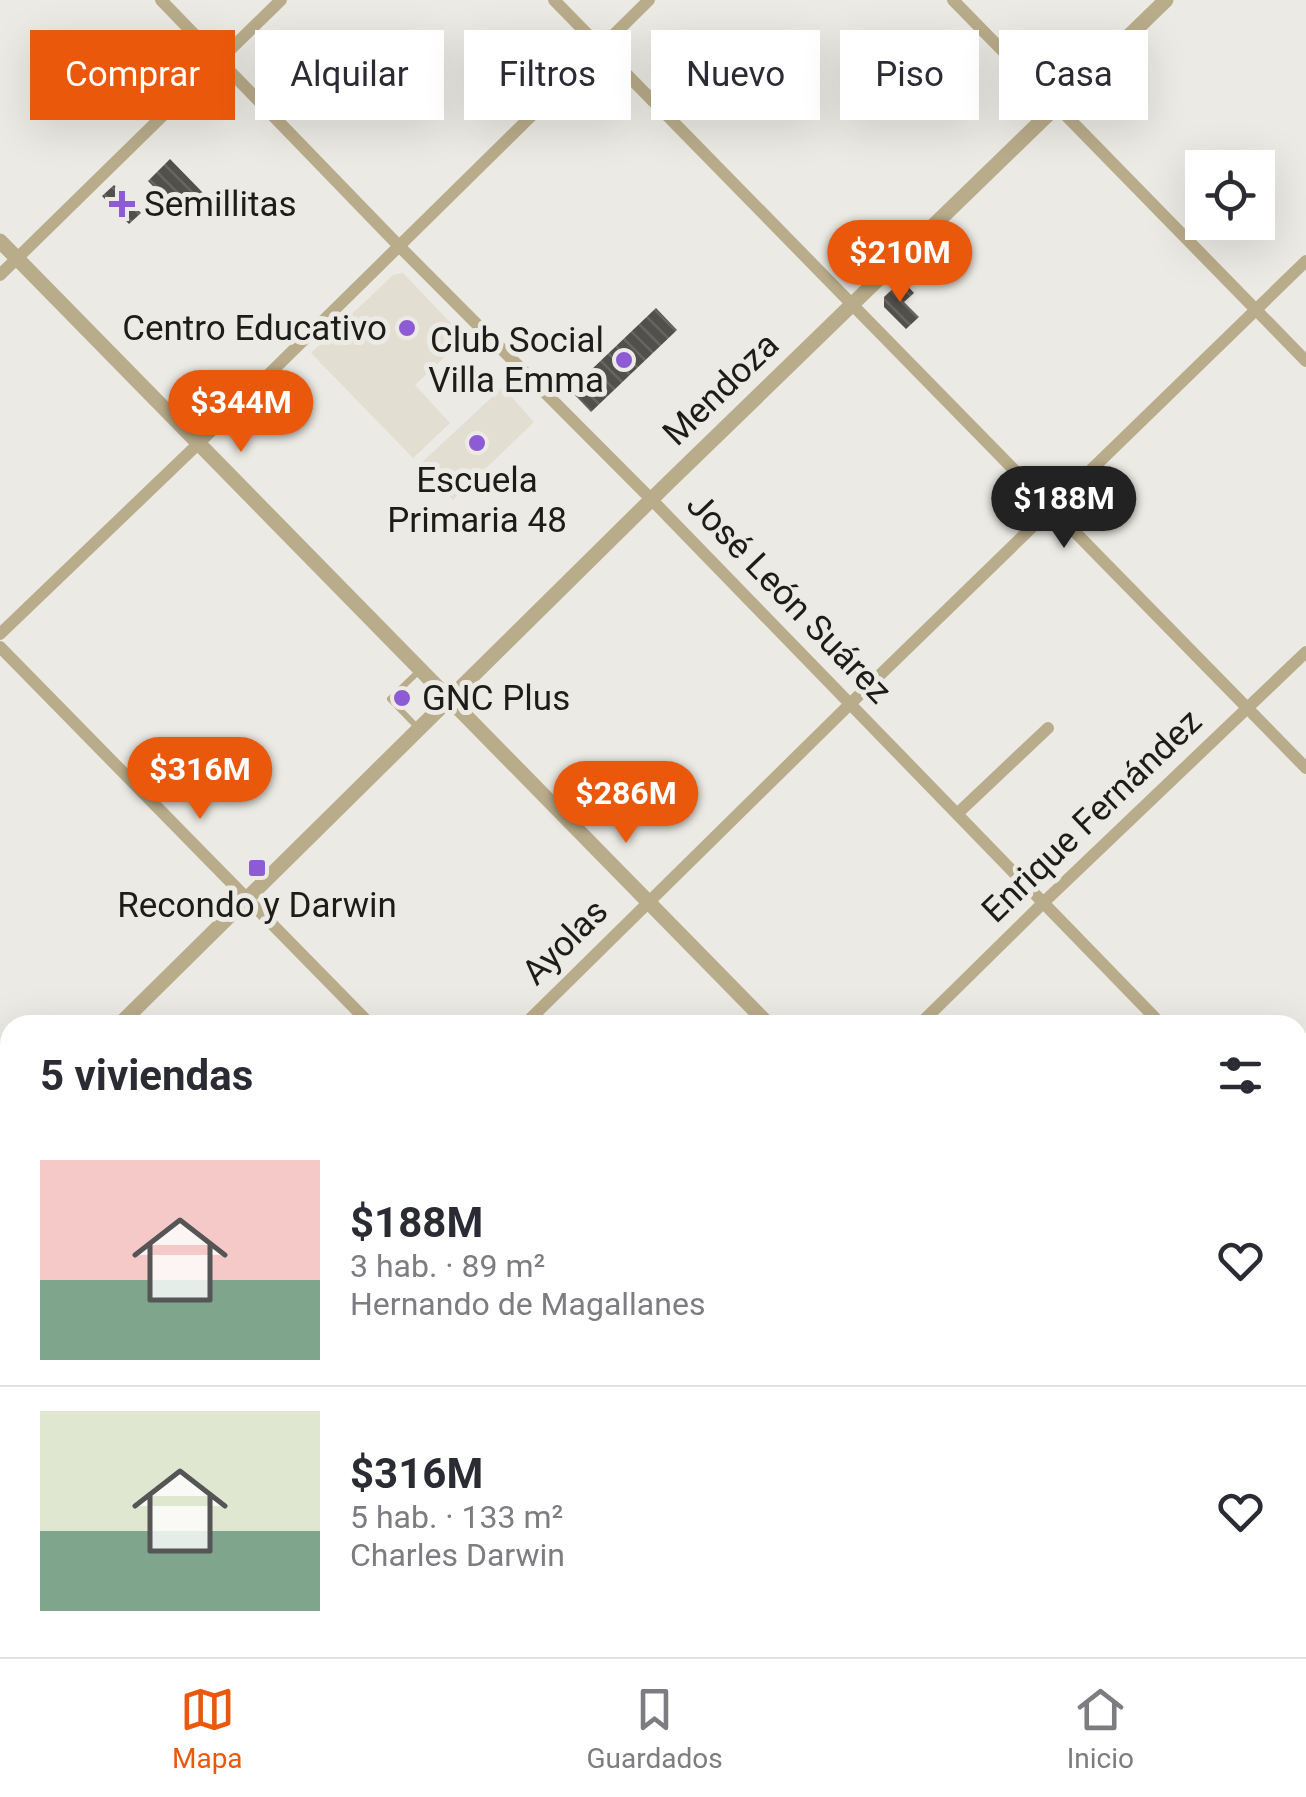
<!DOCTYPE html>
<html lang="es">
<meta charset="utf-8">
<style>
body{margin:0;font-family:Roboto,sans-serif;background:#f7f7f7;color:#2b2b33;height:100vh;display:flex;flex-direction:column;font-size:38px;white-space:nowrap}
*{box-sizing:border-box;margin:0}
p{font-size:32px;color:#7c7c81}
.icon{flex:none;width:55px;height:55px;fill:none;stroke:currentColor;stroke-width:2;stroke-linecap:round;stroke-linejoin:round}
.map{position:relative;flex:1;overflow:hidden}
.details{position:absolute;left:0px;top:1015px;width:1308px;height:642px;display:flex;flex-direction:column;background:#fff;border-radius:30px 30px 0 0;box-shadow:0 10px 40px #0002}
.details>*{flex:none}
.hud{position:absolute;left:30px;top:30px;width:1248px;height:90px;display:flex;gap:20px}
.tools{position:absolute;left:1185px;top:150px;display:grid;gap:20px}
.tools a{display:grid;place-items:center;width:90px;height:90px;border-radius:0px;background:#fff;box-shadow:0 10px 40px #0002;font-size:50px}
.price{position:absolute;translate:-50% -85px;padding:0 22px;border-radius:35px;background:#ea580c;color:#fff;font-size:32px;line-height:65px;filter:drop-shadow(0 2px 5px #0008)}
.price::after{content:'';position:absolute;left:50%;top:60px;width:30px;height:22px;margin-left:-15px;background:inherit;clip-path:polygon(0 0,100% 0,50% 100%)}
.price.active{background:#222;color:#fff}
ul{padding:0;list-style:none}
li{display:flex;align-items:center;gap:30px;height:250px;padding:0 40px}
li+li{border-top:2px solid #e1e1e2}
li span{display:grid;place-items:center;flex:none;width:280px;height:200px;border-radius:0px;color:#555}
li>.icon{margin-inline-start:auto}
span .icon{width:120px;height:120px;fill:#fffc;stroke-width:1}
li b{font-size:42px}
h2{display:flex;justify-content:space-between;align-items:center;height:120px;padding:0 40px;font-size:42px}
.chip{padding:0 35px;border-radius:0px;background:#fff;box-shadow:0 10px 40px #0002;font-size:35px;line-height:90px}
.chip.active{background:#ea580c;color:#fff}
.tab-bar{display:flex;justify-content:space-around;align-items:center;height:140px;border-top:2px solid #e1e1e2;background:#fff;font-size:28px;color:#7c7c81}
.tab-bar a{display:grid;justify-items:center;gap:5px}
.tab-bar .active{color:#ea580c}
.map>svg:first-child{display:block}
.built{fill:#e2ded1}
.building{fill:url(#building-back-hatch)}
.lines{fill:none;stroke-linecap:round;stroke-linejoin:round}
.service{stroke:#b9ac8a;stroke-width:6}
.minor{stroke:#b9ac8a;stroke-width:12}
.tertiary{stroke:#b9ac8a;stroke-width:15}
.poi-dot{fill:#8d5bd4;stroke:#eceae4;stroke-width:4}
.labels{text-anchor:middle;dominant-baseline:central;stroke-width:10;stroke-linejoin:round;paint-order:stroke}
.poi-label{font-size:35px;fill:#1c1c1a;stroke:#eceae4;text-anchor:start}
.street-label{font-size:35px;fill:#1c1c1a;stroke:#eceae4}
</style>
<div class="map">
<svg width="1306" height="1657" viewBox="0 0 1306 1657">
<defs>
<pattern id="building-back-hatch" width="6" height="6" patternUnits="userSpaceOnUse" patternTransform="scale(2.5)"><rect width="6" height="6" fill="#52504c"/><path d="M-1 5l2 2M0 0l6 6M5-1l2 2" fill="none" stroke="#676562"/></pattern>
</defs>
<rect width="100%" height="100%" fill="#eceae4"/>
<!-- built -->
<path class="built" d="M403 273 465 338 415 385 450 423 413 458 311 353 393 275Z
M503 387 534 422 453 500 419 465Z"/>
<!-- building -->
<path class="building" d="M170 159 208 198 186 220 148 181Z
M114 185 141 213 129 224 102 196Z
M902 280 914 293 904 302 919 317 906 329 884 307V297Z
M656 308 677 330 591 412 570 390Z"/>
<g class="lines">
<!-- service -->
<path class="service" d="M418 728 390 699 420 670"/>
<!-- minor -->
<path class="minor" d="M161 0 399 246 651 499 1162 1025
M554 0 1306 768
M953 0 1306 361
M0 275 281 0
M0 634 198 444 649 0
M0 647 371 1025
M957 814 1048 728
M524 1025 850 704 1306 261
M919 1025 1043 903 1306 652
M1298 1050 1306 1042
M0 1052 10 1062
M1298 1164 1306 1173
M1298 1250 1306 1242
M0 1255 10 1265
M1298 1447 1306 1439
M0 1535 10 1525
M373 1648 382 1657
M578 1648 587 1657
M972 1648 981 1657
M0 1650 7 1657
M280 1657 289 1648
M677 1657 687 1648
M1088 1657 1097 1648"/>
<!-- tertiary -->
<path class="tertiary" d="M0 241 769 1025
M119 1025 666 485 1166 0
M0 1142 10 1132
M1298 1567 1306 1575"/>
</g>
<!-- markers -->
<g class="poi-dot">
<path d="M117 189h10v10h10v10h-10v10h-10v-10h-10v-10h10z"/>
<circle cx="407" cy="328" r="10"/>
<circle cx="624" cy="360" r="10"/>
<circle cx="477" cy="443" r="10"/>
<circle cx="402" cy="698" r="10"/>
<rect x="247" y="858" width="20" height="20" rx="5"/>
</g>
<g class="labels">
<!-- poi labels -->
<g class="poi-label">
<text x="144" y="204">Semillitas</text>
<text x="387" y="328" text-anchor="end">Centro Educativo</text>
<text x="604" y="340" text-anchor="end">Club Social<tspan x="604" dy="40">Villa Emma</tspan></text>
<text x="477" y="480" text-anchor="middle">Escuela<tspan x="477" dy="40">Primaria 48</tspan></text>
<text x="422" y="698">GNC Plus</text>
<text x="257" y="905" text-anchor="middle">Recondo y Darwin</text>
</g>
<!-- street labels -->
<g class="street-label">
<text transform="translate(721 389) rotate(-44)">Mendoza</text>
<text transform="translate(789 598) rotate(46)">José León Suárez</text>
<text transform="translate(1092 816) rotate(-44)">Enrique Fernández</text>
<text transform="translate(565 942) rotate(-45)">Ayolas</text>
</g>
</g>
</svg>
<div class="tools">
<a><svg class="icon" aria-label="locate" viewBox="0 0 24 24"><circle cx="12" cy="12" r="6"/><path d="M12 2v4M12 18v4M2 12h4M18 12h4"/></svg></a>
</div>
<b class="price" style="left:900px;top:305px">$210M</b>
<b class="price" style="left:241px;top:455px">$344M</b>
<b class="price active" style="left:1064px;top:551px">$188M</b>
<b class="price" style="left:200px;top:822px">$316M</b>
<b class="price" style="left:626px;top:846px">$286M</b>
<div class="hud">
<a class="chip active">Comprar</a>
<a class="chip">Alquilar</a>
<a class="chip">Filtros</a>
<a class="chip">Nuevo</a>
<a class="chip">Piso</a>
<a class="chip">Casa</a>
</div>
<section class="details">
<h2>5 viviendas<svg class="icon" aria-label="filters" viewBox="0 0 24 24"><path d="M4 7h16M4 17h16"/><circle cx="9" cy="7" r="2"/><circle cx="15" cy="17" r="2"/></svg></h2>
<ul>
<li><span style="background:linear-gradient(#f6c9c9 60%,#7fa58c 0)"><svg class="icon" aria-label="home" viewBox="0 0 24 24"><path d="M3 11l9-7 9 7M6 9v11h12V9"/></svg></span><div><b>$188M</b><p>3 hab. · 89 m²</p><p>Hernando de Magallanes</p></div><svg class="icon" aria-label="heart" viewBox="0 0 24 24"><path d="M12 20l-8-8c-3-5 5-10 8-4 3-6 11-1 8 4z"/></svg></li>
<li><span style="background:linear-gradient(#dfe7d0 60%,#7fa58c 0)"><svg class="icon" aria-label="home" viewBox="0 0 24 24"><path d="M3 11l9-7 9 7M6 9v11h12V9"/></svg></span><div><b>$316M</b><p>5 hab. · 133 m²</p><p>Charles Darwin</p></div><svg class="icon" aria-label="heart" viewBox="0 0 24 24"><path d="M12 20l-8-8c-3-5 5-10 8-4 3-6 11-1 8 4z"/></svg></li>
</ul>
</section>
</div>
<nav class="tab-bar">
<a class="active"><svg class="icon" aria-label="map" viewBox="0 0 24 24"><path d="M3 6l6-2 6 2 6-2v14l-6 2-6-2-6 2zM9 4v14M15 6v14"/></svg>Mapa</a>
<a><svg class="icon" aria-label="saved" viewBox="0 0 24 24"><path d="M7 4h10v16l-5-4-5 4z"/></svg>Guardados</a>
<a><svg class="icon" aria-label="home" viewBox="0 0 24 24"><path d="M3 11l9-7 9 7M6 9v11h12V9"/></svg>Inicio</a>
</nav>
